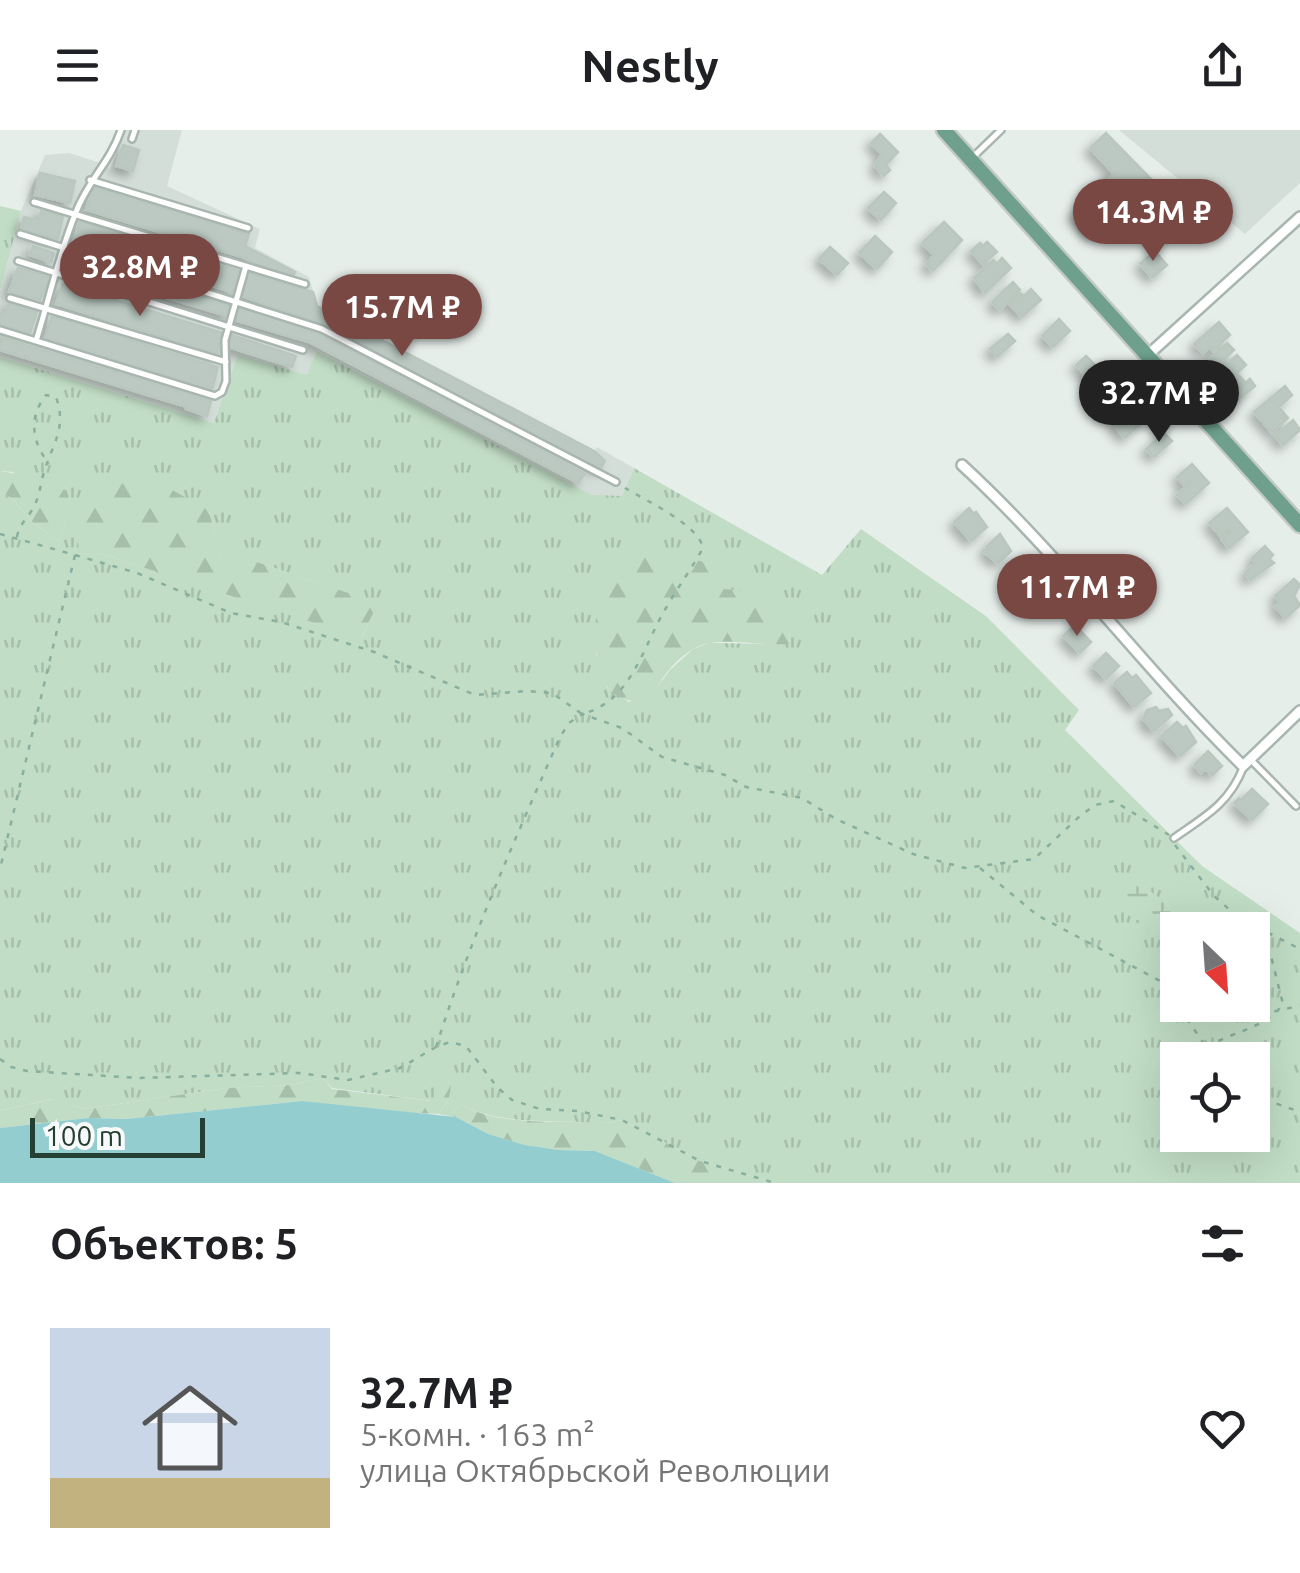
<!DOCTYPE html>
<html lang="ru">
<meta charset="utf-8">
<style>
body{margin:0;font-family:Ubuntu,sans-serif;background:#f2f2f2;color:#202124;height:100vh;display:flex;flex-direction:column;font-size:38px;white-space:nowrap}
*{box-sizing:border-box;margin:0}
p{font-size:32px;color:#757577}
.icon{flex:none;width:55px;height:55px;fill:none;stroke:currentColor;stroke-width:2;stroke-linecap:round;stroke-linejoin:round}
.map{position:relative;height:1053px;overflow:hidden}
.panel{display:flex;flex-direction:column;background:#fff;flex:1}
.panel>*{flex:none}
.needle{width:65px;rotate:155deg}
.controls{position:absolute;left:1160px;top:782px;display:grid;gap:20px}
.controls a{display:grid;place-items:center;width:110px;height:110px;border-radius:0px;background:#fff;box-shadow:0 10px 40px #0002;font-size:50px}
.scale{position:absolute;left:30px;bottom:25px;width:175px;box-sizing:border-box;padding-left:10px;border:5px solid #263f35;border-top:0;font-size:28px;line-height:35px;white-space:nowrap;color:#263f35;-webkit-text-stroke:8px #f7faf8;paint-order:stroke}
.price{position:absolute;translate:-50% -85px;padding:0 22px;border-radius:35px;background:#7a4843;color:#fff;font-size:32px;line-height:65px;filter:drop-shadow(0 2px 5px #0008)}
.price::after{content:'';position:absolute;left:50%;top:60px;width:30px;height:22px;margin-left:-15px;background:inherit;clip-path:polygon(0 0,100% 0,50% 100%)}
.price.selected{background:#222;color:#fff}
ul{padding:0;list-style:none}
li{display:flex;align-items:center;gap:30px;height:250px;padding:0 50px}
li span{display:grid;place-items:center;flex:none;width:280px;height:200px;border-radius:0px;color:#555}
li>.icon{margin-inline-start:auto}
span .icon{width:120px;height:120px;fill:#fffc;stroke-width:1}
li b{font-size:42px}
h2{display:flex;justify-content:space-between;align-items:center;height:120px;padding:0 50px;font-size:42px}
header{display:flex;justify-content:space-between;align-items:center;height:130px;padding:0 50px;background:#fff;font-size:45px;font-weight:700}
.map>svg:first-child{display:block}
.built{fill:#d4ded8}
.grass{fill:url(#grass-tufts);fill-rule:evenodd}
.forest{fill:url(#forest-firs)}
.wetland{fill:url(#wetland-marsh)}
.water{fill:#93cdcf}
.building{fill:#bbc9c2;stroke:#b9c7bf;stroke-width:2.5;filter:url(#shadow)}
.lines{fill:none;stroke-linecap:round;stroke-linejoin:round}
.lane-casing{stroke:#a9b6b0;stroke-width:10}
.street-casing{stroke:#a9b6b0;stroke-width:14}
.primary-casing{stroke:#c2c9c6;stroke-width:19}
.path{stroke:#89af9e;stroke-width:2.5;stroke-dasharray:5 8;stroke-linecap:butt}
.lane{stroke:#fff;stroke-width:5}
.street{stroke:#fff;stroke-width:9}
.primary{stroke:#6ea08d;stroke-width:14}
</style>
<header><svg class="icon" aria-label="menu" viewBox="0 0 24 24"><path d="M4 6h16M4 12h16M4 18h16"/></svg>Nestly<svg class="icon" aria-label="share" viewBox="0 0 24 24"><path d="M12 15V3M7 8l5-5 5 5M5 13v7h14v-7"/></svg></header>
<div class="map">
<svg width="1300" height="1053" viewBox="0 0 1300 1053">
<defs>
<pattern id="grass-tufts" width="24" height="20" patternUnits="userSpaceOnUse" patternTransform="scale(2.5)"><rect width="24" height="20" fill="#c1ddc5"/><path d="M3 7l-1-3M5 7V3M7 7l1-3M15 17l-1-3M17 17v-4M19 17l1-3" fill="none" stroke="#a6bfaa"/></pattern>
<pattern id="forest-firs" width="22" height="20" patternUnits="userSpaceOnUse" patternTransform="scale(2.5)"><rect width="22" height="20" fill="#c1ddc5"/><path d="M5 1l3.5 6h-7zM16 11l3.5 6h-7z" fill="#a6bfaa"/></pattern>
<pattern id="wetland-marsh" width="20" height="14" patternUnits="userSpaceOnUse" patternTransform="scale(2.5)"><rect width="20" height="14" fill="#c1ddc5"/><path d="M1 5h8M5 5V1M11 12h8M15 12V8" fill="none" stroke="#a6bfaa"/></pattern>
<filter id="shadow"><feDropShadow dx="-5.5" dy="5.5" stdDeviation="5" flood-color="#0004"/></filter>
</defs>
<rect width="100%" height="100%" fill="#e6eeea"/>
<!-- built -->
<path class="built" d="M125 0H182L167 56 260 99 255 118 309 147 317 176 594 321 597 317 634 338 622 366H592L318 221 308 245 214 293 0 227V161L21 81 45 25 69 23 107 35 110 40Z
M1119 0H1300V53L1245 104Z"/>
<!-- grass -->
<path class="grass" d="M0 76 21 81 0 161Z
M317 221 592 365 622 366 634 338 822 445 861 399 987 487 1079 580 1065 600 1202 736 1300 803V1053H775L700 1031 622 990 607 993C561 990 502 996 461 975L454 980 456 987 439 984 449 969 450 955H442L432 971 332 958 323 948 291 955 226 958 84 979 51 969 0 981V362L13 369 34 394 60 412 66 388 13 342 0 341V227L214 293 238 225 307 245ZM209 381 222 432H257L377 473 362 507 105 425 79 423ZM790 497 789 514 709 513 693 519 670 540 654 561 629 572 607 558 596 523ZM1178 800H1252V875H1178ZM1178 930H1252V1005H1178Z"/>
<!-- forest -->
<path class="forest" d="M0 341 52 350 66 362V388L60 412 34 394 13 369 0 362Z
M155 350 209 381 222 431 257 432 378 473 361 508 105 425 79 423C76 399 81 372 106 359 118 352 140 353 155 350Z
M645 421 670 423 711 434 723 459 750 461 790 497 789 514C763 516 735 509 710 513 685 516 657 549 651 572 635 572 618 571 608 558 595 543 593 492 598 474 604 452 629 436 645 421Z
M323 948 332 959 431 971 442 955H451L449 969 439 984 388 982 302 971 126 989 88 988 0 998V981L52 969 84 979 226 958 291 955Z
M461 975C502 997 561 990 607 993L622 990 700 1031 775 1053H675L595 1021 559 1020 525 1015 488 1004 456 987 454 980Z"/>
<!-- wetland -->
<path class="wetland" d="M1130 755C1155 758 1169 774 1178 798L1155 803C1136 795 1117 779 1118 757Z"/>
<!-- water -->
<path class="water" d="M302 971 456 987 488 1004 525 1015 559 1020 595 1021 675 1053H0V998L88 988 126 989Z"/>
<!-- building -->
<path class="building" d="M1106 3 1151 49 1092 105 1072 84 1114 44 1090 18Z
M880 4 898 22 886 35 890 40 884 46 875 36 882 24 871 13Z
M123 15 139 20 133 41 116 36Z
M40 43 75 51 70 73 35 65Z
M93 57 249 104 245 116 295 142 292 148 282 142 279 145 242 127 86 80Z
M884 62 896 73 881 90 868 78Z
M41 81 63 86 58 109 21 101 24 87 39 91Z
M80 91 239 141 232 162 72 115Z
M944 92 962 110 933 141 926 134 934 125 922 113Z
M875 106 892 122 877 139 859 123Z
M987 112 997 122 983 134 971 121 980 113 983 116Z
M33 116 54 123 51 132 30 125Z
M830 117 848 133 837 145 819 129Z
M1155 121 1167 135 1152 148 1140 134Z
M70 126 230 175 227 186 67 138Z
M1002 128 1011 138 985 163 974 148 993 130 997 134Z
M18 138 50 147 40 170 9 162Z
M248 143 313 162 317 176 594 321 605 331 600 339 325 196 239 165Z
M1013 152 1020 160 1000 180 992 172Z
M63 154 223 203 216 224 56 174Z
M1031 159 1041 170 1022 187 1009 174 1020 163 1024 166Z
M9 173 37 182 30 203 0 195V182L4 184Z
M239 176 318 203 585 344 578 353 309 212 234 190Z
M52 186 218 237 212 260 45 208Z
M1059 189 1070 201 1053 217 1042 206Z
M1219 192 1230 205 1213 221 1209 217 1203 223 1194 214Z
M1008 204 1015 211 997 227 990 219Z
M232 205 296 226 292 237 228 217Z
M0 207 211 271 207 286 186 279 187 277 0 220Z
M1227 213 1234 220 1216 237 1209 230Z
M1237 225 1246 235 1237 243 1245 252 1236 260 1219 241Z
M1086 226 1095 235 1090 239 1093 243 1088 248 1076 235Z
M1107 245 1117 255 1106 265 1112 271 1123 262 1128 268 1111 284 1090 261Z
M1250 249 1255 256 1241 268 1236 262Z
M1285 256 1292 265 1279 277 1288 288 1272 303 1254 282Z
M1136 274 1148 287 1125 308 1113 295Z
M1293 290 1300 300 1283 315 1275 306Z
M1164 303 1172 311 1154 327 1146 319Z
M1192 334 1209 353 1186 374 1177 365 1191 352 1189 350 1184 355 1177 347Z
M969 378 974 384 976 382 987 397 971 411 954 392Z
M1227 378 1248 402 1229 418 1222 410 1231 402 1229 400 1221 407 1209 393Z
M1000 404 1011 421 998 433 985 423 988 420 986 417Z
M1265 416 1273 425 1269 429 1274 433 1250 450 1245 443 1256 432 1252 428Z
M1294 449 1300 455 1294 466 1300 475 1286 488 1275 477 1280 472 1275 466Z
M1075 495 1091 512 1080 523 1063 506Z
M1106 523 1119 536 1106 549 1093 536Z
M1127 542 1132 548 1136 545 1151 563 1134 577 1114 553Z
M1156 577 1159 581 1168 579 1172 585 1154 601 1143 589 1147 580Z
M1177 592 1183 598 1186 596 1196 612 1180 626 1161 606Z
M1208 621 1222 636 1212 646 1206 639 1201 643 1194 635Z
M1252 659 1268 674 1252 690 1234 673 1239 668 1241 670Z"/>
<g class="lines">
<defs>
<path id="lane" d="M132 9 135 0
M973 27 1001 0
M90 50 248 98
M34 72 305 154
M20 104 322 199 616 352
M18 131 303 220
M10 168 226 232
M0 200 215 266 222 262 226 251 225 210 246 136
M36 211C49 169 59 124 76 82 88 50 110 33 121 0
M1251 630 1296 676
M1174 708C1204 687 1229 674 1243 638"/>
<path id="street" d="M1148 225 1300 87
M962 335C1063 428 1145 540 1243 636L1300 581"/>
<path id="primary" d="M944 0 1300 395"/>
</defs>
<!-- lane casing -->
<use href="#lane" class="lane-casing"/>
<!-- street casing -->
<use href="#street" class="street-casing"/>
<!-- primary casing -->
<use href="#primary" class="primary-casing"/>
<!-- path -->
<path class="path" d="M0 404 75 425 0 739
M17 407C19 395 26 390 32 380 40 367 40 355 44 342 53 313 67 298 56 267L46 265C28 288 32 312 49 334
M75 425 137 443 231 483 281 492 374 522 475 565 527 561 552 563 582 584C632 571 642 518 666 478 678 457 692 438 703 418 699 395 645 370 625 358
M1175 715 1214 766 1239 788 1300 819
M980 738 1037 785 1162 852 1215 930
M1164 851H1178
M1249 875 1275 881 1300 876
M436 917C470 810 515 709 560 607L569 593 582 584 622 598 662 627 725 645 746 657 802 668 836 689 913 724 965 738 1034 729 1080 686 1095 675 1114 671 1169 705
M1207 917C1233 901 1265 899 1283 874L1272 830 1260 800
M0 929 11 937 27 941 139 948 299 943 348 950 400 938 436 917 450 912 466 916 497 957 512 970 540 979 577 981 622 990 700 1031 775 1053
M1252 965 1300 982"/>
<!-- lane -->
<use href="#lane" class="lane"/>
<!-- street -->
<use href="#street" class="street"/>
<!-- primary -->
<use href="#primary" class="primary"/>
</g>
</svg>
<div class="controls">
<a><svg class="needle" viewBox="-14 -14 28 28"><path d="M0-13l5 13h-10z" fill="#e53935"/><path d="M0 13l5-13h-10z" fill="#757577"/></svg></a>
<a><svg class="icon" aria-label="locate" viewBox="0 0 24 24"><circle cx="12" cy="12" r="6"/><path d="M12 2v4M12 18v4M2 12h4M18 12h4"/></svg></a>
</div>
<div class="scale">100 m</div>
<b class="price" style="left:1153px;top:134px">14.3M ₽</b>
<b class="price" style="left:140px;top:189px">32.8M ₽</b>
<b class="price" style="left:402px;top:229px">15.7M ₽</b>
<b class="price selected" style="left:1159px;top:315px">32.7M ₽</b>
<b class="price" style="left:1077px;top:509px">11.7M ₽</b>
</div>
<section class="panel">
<h2>Объектов: 5<svg class="icon" aria-label="filters" viewBox="0 0 24 24"><path d="M4 7h16M4 17h16"/><circle cx="9" cy="7" r="2"/><circle cx="15" cy="17" r="2"/></svg></h2>
<ul>
<li><span style="background:linear-gradient(#c9d6e8 75%,#c2b280 0)"><svg class="icon" aria-label="home" viewBox="0 0 24 24"><path d="M3 11l9-7 9 7M6 9v11h12V9"/></svg></span><div><b>32.7M ₽</b><p>5-комн. · 163 m²</p><p>улица Октябрьской Революции</p></div><svg class="icon" aria-label="heart" viewBox="0 0 24 24"><path d="M12 20l-8-8c-3-5 5-10 8-4 3-6 11-1 8 4z"/></svg></li>
</ul>
</section>
